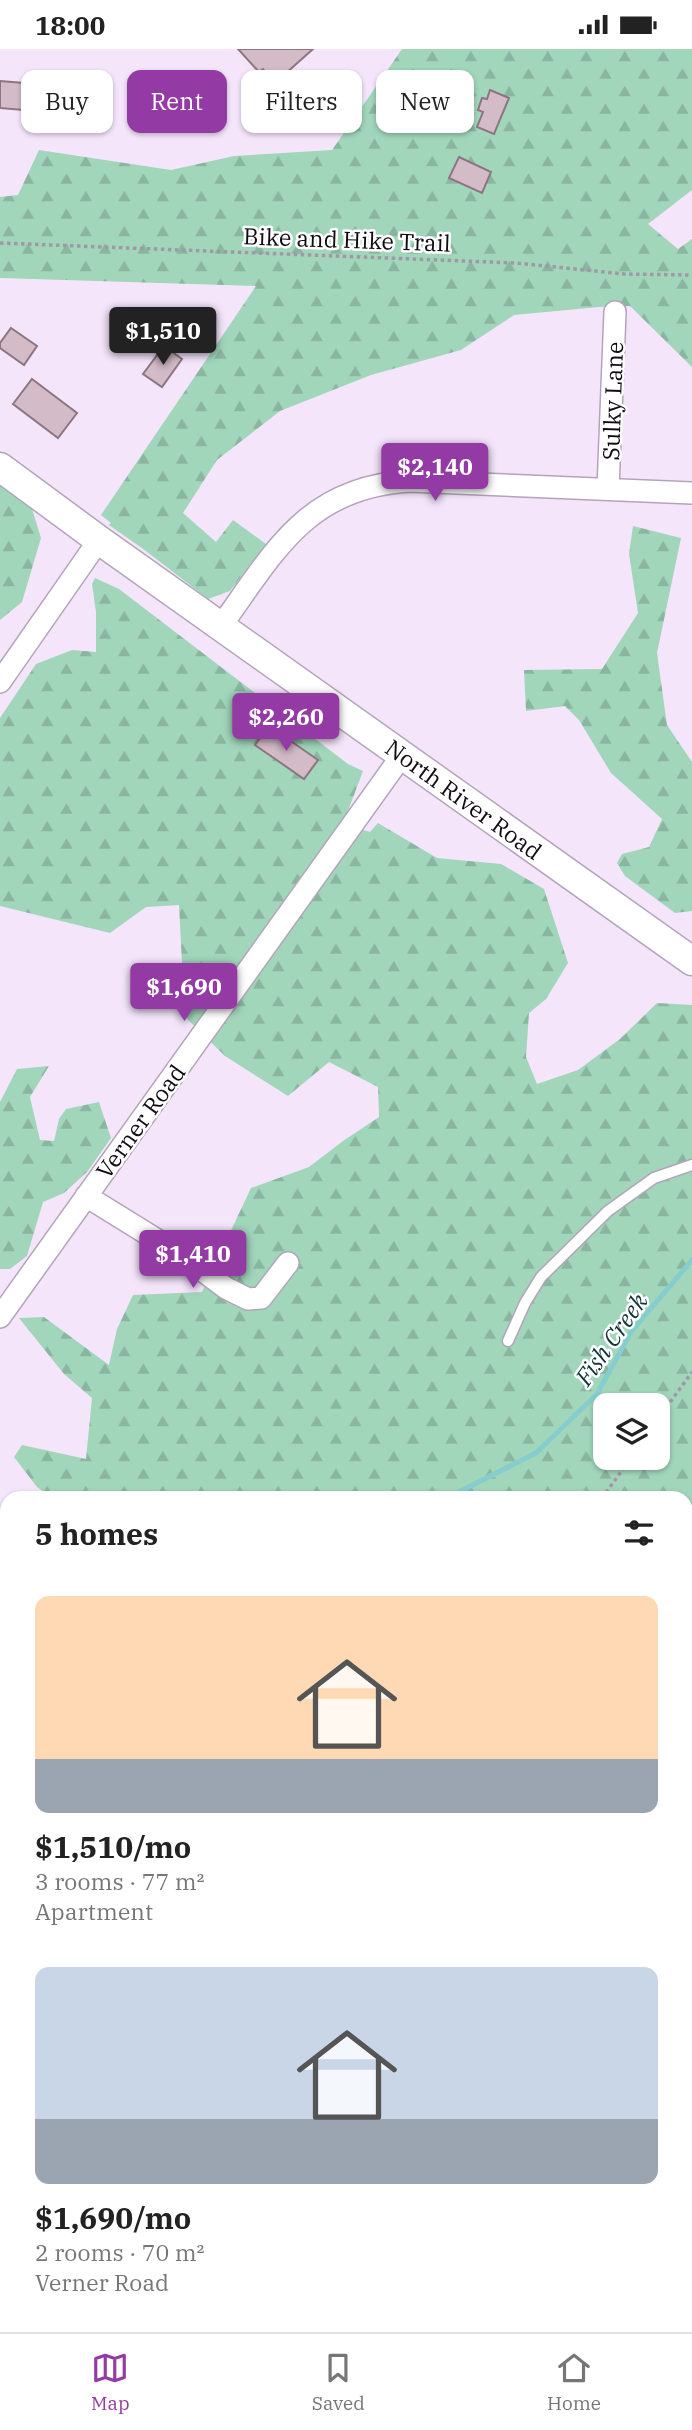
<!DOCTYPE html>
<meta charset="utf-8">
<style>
body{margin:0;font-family:"IBM Plex Serif",serif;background:#f6f6f6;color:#222;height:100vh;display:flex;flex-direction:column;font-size:26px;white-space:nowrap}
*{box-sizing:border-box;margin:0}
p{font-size:23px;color:#767676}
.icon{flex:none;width:38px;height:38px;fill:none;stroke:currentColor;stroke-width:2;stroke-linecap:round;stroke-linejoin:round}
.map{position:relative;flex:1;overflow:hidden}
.drawer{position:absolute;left:0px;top:1442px;width:693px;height:842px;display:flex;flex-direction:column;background:#fff;border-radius:21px 21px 0 0;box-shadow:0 2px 5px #0004}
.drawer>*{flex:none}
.guide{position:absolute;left:21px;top:21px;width:651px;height:63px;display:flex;gap:14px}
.tools{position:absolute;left:593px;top:1344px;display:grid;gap:14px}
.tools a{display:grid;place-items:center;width:77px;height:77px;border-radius:14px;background:#fff;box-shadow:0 2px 5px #0004;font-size:35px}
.price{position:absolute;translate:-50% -60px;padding:0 16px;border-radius:7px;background:#943aa5;color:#fff;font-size:23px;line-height:46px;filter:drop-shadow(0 2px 4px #0008)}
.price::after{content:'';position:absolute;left:50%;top:42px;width:21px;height:16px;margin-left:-10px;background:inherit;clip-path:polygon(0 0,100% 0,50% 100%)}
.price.active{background:#222;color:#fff}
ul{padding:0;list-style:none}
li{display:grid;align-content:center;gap:14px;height:371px;padding:0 35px}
li span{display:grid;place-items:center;height:217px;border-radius:14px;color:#555}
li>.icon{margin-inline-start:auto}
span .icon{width:126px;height:126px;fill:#fffc;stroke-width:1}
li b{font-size:30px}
h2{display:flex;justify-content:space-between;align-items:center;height:84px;padding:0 35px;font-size:30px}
.chip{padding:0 24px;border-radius:14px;background:#fff;box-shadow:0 2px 5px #0004;font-size:24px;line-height:63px}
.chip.active{background:#943aa5;color:#fff}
.status{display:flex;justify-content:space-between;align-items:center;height:49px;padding:0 35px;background:#fff;direction:ltr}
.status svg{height:19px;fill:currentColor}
.dock{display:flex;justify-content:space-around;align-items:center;height:98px;border-top:2px solid #e0e0e0;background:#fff;font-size:19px;color:#767676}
.dock a{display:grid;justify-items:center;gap:4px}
.dock .active{color:#943aa5}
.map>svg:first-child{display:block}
.forest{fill:url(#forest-firs);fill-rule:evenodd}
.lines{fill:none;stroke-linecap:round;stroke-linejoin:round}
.stream{stroke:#86cdd0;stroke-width:5}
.building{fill:#d4bbc8;stroke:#8d7682;stroke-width:2}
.service-casing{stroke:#b3a5b9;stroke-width:13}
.minor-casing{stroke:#b3a5b9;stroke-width:24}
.tertiary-casing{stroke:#b3a5b9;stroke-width:31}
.path{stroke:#a297a7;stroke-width:3.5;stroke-dasharray:3.5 3.5;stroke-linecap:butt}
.service{stroke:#fff;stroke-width:10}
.minor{stroke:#fff;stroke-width:21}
.tertiary{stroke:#fff;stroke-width:28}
.labels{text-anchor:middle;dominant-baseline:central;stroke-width:5;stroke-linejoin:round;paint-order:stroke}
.street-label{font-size:23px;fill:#110c13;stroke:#fff}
.water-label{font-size:24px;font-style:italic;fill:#123637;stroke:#fff}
</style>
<div class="status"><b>18:00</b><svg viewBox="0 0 49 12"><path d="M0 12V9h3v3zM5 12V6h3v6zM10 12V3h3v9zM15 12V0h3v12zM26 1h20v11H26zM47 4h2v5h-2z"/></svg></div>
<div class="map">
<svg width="692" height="2283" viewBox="0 0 692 2283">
<defs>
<pattern id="forest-firs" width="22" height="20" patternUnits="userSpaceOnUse" patternTransform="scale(1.75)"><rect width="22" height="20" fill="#a1d6bb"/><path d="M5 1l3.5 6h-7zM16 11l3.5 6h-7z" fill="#8ab6a0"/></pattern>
</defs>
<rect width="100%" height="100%" fill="#f4e5fb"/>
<!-- forest -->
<path class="forest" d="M402 0H692V141L648 175 678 200 692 190V318L630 257 599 258 514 266 461 301 371 326 280 362 217 411 183 464 216 493 233 471 266 495 230 542 208 550 146 502 109 476 111 474 101 466 256 237 0 229V148L18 146 39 101 171 121 234 107 332 101Z
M0 436 32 460 41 489 22 553 0 571Z
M633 477 681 489 657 604 667 676 692 713V862L675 864 625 827 617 814 622 805 649 798 662 770 611 724 579 671 565 657 526 662 524 621 602 620 638 564 629 505Z
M95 529 119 540 348 715 363 722 343 775 370 783 378 774 437 809 501 815 544 840 568 914 546 950 529 964 526 1008 537 1035 578 1021 620 990 657 954 692 956V1521L686 1520V1449H52L37 1438 14 1408 22 1396 86 1410 92 1349 64 1325 19 1269 44 1268 109 1316 117 1280 133 1246 202 1243 251 1139 309 1118 343 1092 379 1068 378 1038 329 1013 288 1047 225 1007 173 956 182 914 179 856 146 858 110 884 0 857V669L36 615 72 601 96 603V563L92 535ZM606 1356H658V1409H606Z
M49 1017 30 1048 40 1091 54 1092 59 1070 66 1060 99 1053 111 1089 87 1123 64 1144 43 1153 27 1207 10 1220H0V1053L17 1020Z
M0 1556 7 1557V2277H264V2283H0Z
M686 2007 692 2012V2103L686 2101Z
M482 2277H561L570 2283H491Z"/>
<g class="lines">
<!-- stream -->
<path class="stream" d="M447 1449 536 1404 597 1345 631 1283 692 1211
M0 2233 7 2226"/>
</g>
<!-- building -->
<path class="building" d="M238 0H313L275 34 263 20 259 23Z
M0 32 24 34 23 61 0 59Z
M200 33 203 61 158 65 160 81 141 83 137 43 169 40V36Z
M66 35 110 36 109 63 65 61Z
M490 41 509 49 494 85 477 78 483 63 478 61 482 49 487 50Z
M459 108 491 123 482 144 449 129Z
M11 279 37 297 24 316 0 299V294Z
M164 297 182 310 162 338 143 325Z
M32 330 77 364 58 389 13 355Z
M269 677 318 711 304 730 255 696Z"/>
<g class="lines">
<defs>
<path id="service" d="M508 1292 525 1254 541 1228 608 1162 654 1129 692 1116"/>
<path id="minor" d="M608 440 615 263
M221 577C275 502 307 438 410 432L692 444
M0 633 99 491
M86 1147 183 1207 226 1239 248 1250 261 1249 288 1214
M0 1268 403 705
M686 1634 692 1633
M686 1915 692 1908
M686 2215 692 2218
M407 2283V2277"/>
<path id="tertiary" d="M0 418 99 491 692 912"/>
</defs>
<!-- service casing -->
<use href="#service" class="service-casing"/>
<!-- minor casing -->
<use href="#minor" class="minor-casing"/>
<!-- tertiary casing -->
<use href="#tertiary" class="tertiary-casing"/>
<!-- path -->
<path class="path" d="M0 194 516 214 624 225 692 226
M658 1370 692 1323
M602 1449 631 1409
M21 2283 25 2277"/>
<!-- service -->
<use href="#service" class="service"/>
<!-- minor -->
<use href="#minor" class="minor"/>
<!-- tertiary -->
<use href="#tertiary" class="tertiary"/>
</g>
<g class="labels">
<!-- street labels -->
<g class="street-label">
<text transform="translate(347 190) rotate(2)">Bike and Hike Trail</text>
<text transform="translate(612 352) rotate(-88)">Sulky Lane</text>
<text transform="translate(464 750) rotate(36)">North River Road</text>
<text transform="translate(140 1072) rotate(-54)">Verner Road</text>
</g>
<!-- water labels -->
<g class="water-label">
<text transform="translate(611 1290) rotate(-55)">Fish Creek</text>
</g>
</g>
</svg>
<div class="tools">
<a><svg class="icon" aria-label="layers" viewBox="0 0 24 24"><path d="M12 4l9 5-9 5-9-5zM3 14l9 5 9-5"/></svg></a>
</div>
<b class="price active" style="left:163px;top:318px">$1,510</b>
<b class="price" style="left:435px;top:454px">$2,140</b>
<b class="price" style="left:286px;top:704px">$2,260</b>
<b class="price" style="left:184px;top:974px">$1,690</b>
<b class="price" style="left:193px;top:1241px">$1,410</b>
<div class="guide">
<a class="chip">Buy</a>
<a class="chip active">Rent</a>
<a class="chip">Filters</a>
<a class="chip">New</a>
</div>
<section class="drawer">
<h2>5 homes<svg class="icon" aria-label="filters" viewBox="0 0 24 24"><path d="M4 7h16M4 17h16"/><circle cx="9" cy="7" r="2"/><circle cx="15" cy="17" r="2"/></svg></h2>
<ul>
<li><span style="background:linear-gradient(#ffd9b3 75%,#9aa5b1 0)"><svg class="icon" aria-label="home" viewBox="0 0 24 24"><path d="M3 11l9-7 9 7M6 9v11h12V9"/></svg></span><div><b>$1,510/mo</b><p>3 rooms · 77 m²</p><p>Apartment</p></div></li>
<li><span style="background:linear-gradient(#c9d6e8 70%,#9aa5b1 0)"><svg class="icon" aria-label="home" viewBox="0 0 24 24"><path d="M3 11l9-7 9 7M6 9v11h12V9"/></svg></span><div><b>$1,690/mo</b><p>2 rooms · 70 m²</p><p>Verner Road</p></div></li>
</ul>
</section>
</div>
<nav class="dock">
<a class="active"><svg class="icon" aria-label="map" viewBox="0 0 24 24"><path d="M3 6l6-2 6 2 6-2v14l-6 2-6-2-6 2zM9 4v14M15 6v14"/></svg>Map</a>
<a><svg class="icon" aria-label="saved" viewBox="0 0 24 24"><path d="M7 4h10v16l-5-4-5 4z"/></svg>Saved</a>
<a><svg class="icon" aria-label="home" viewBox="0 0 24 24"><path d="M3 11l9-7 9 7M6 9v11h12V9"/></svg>Home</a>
</nav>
